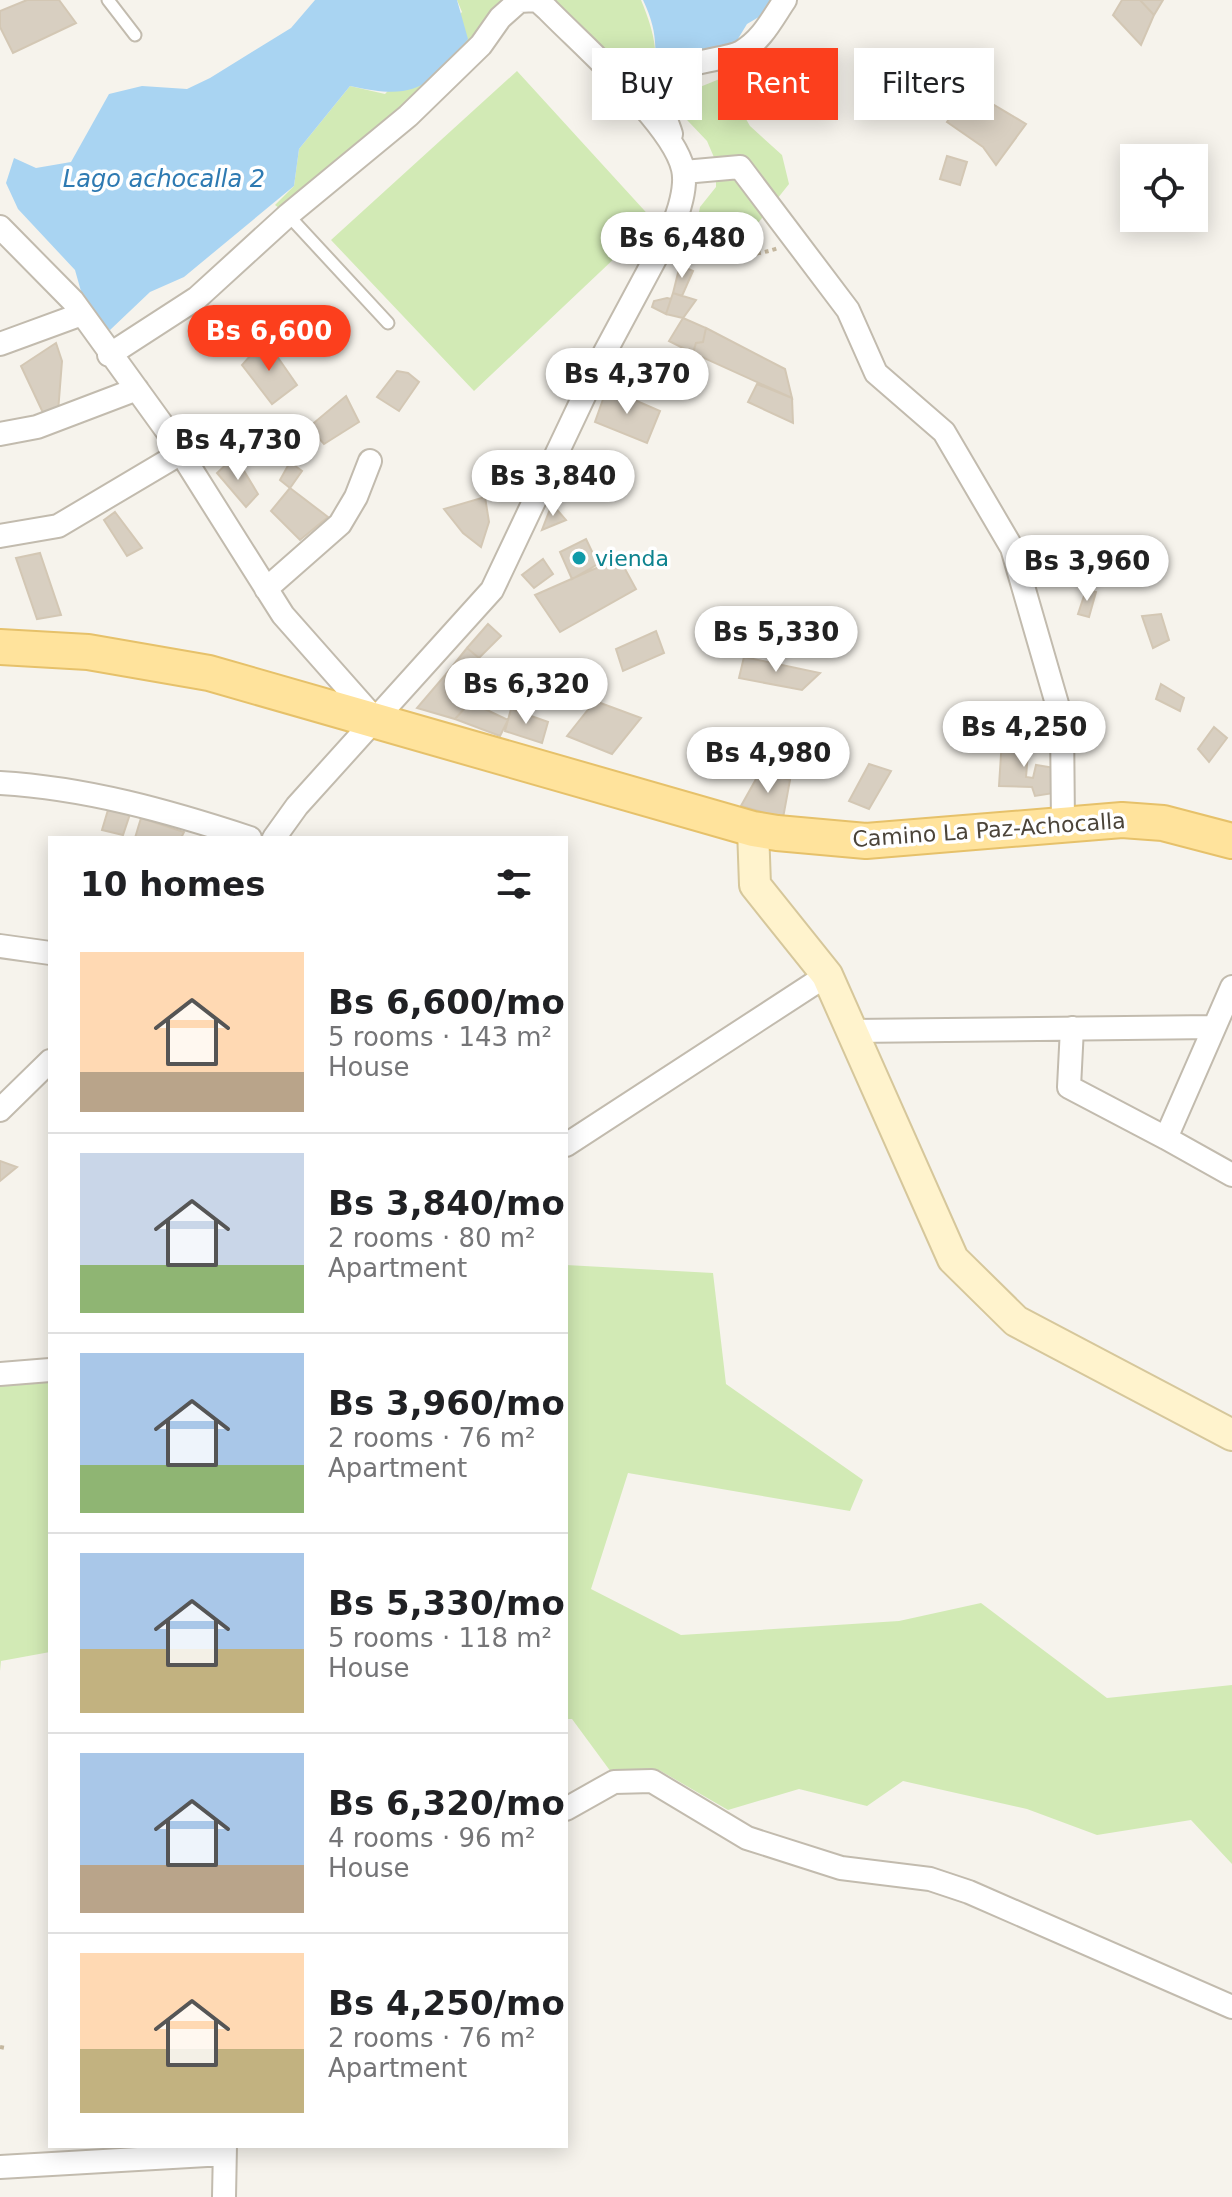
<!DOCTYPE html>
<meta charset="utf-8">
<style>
body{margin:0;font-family:"DejaVu Sans",sans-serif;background:#f6f6f6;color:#202124;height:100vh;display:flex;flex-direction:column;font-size:30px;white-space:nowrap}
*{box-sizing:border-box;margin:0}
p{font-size:26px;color:#757577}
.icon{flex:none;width:44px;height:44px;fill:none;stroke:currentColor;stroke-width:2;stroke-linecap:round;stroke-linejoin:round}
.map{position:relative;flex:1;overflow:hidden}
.panel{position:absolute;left:48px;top:836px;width:520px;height:1312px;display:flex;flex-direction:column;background:#fff;border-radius:0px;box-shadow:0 4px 20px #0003}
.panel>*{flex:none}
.guide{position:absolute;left:592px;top:48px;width:520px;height:72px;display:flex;gap:16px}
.tools{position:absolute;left:1120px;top:144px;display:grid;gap:16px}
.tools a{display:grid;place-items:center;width:88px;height:88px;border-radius:0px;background:#fff;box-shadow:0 4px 20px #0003;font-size:40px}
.price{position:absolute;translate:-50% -68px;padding:0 18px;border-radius:28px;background:#fff;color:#222;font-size:26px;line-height:52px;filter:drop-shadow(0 2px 4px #0008)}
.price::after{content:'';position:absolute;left:50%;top:48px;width:24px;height:18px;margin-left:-12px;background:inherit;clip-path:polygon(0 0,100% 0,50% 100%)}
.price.selected{background:#fc3f1d;color:#fff}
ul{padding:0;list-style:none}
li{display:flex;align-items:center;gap:24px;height:200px;padding:0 32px}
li+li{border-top:2px solid #e0e0e0}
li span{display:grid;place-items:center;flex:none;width:224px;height:160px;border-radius:0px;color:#555}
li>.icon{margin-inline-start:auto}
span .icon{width:96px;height:96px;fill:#fffc;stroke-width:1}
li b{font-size:34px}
h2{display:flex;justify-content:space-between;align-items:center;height:96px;padding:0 32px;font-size:34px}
.chip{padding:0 28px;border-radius:0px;background:#fff;box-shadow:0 4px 20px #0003;font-size:28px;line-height:72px}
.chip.selected{background:#fc3f1d;color:#fff}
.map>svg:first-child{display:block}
.green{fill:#d2eab5}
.water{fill:#a9d4f2}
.building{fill:#d8cfc1;stroke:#d3c7b4;stroke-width:2}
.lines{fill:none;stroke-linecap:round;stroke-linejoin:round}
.lane-casing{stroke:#c2bbae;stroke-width:15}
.street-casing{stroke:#c2bbae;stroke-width:26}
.secondary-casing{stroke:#d6c79b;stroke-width:34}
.primary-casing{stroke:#e6c16a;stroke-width:38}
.path{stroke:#c4b79f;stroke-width:4;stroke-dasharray:4 4;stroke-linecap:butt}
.lane{stroke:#fff;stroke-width:11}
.street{stroke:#fff;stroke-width:22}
.secondary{stroke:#fff3cd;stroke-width:30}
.primary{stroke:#ffe39c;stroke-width:34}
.culture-dot{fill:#0f9aa8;stroke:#fff;stroke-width:3}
.labels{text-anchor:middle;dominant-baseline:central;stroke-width:7;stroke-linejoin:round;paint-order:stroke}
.culture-label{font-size:22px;fill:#0d838f;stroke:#fff;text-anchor:start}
.street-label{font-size:22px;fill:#4b4439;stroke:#fff}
.water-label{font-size:24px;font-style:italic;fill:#2e7ab2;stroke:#fff}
</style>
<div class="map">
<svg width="1232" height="2197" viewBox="0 0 1232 2197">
<rect width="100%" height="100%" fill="#f6f3ec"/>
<!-- green -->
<path class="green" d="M457 0H641C655 34 667 73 635 101L547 9 519 1 288 215 275 205 294 186 299 149 350 86 385 94 462 12Z
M517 71 654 221 474 391 331 240Z
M722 78 750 126 782 155 789 184 754 228 709 251 694 237 700 207 716 187V162L707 141 668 100Z
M566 1265 713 1273 726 1384 863 1480 850 1511 628 1473 591 1589 681 1635 899 1621 981 1603 1107 1698 1232 1685V1864L1191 1820 1097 1835 1027 1809 903 1781 867 1806 799 1789 728 1810 659 1770 611 1772 572 1719H566Z
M50 1370V1652L1 1661 0 1671V1374Z"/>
<!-- water -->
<path class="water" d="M315 0H457L468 39C427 90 414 100 350 86L299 149 294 186 184 277 150 292 110 330 86 309 75 270 18 209 6 183 14 158 36 168 71 162 109 94 142 86 187 89 210 78 291 28Z
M643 0H788L747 24 727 57 648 90C659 57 658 31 643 0Z"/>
<!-- building -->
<path class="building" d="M27 0H59L76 23 13 53 0 27V11Z
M1122 0H1140L1154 15 1141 45 1113 15Z
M1140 0H1163L1154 15Z
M969 90 1026 124 996 165 983 147 947 122Z
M947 156 967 162 960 185 940 179Z
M680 265 693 271 682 296 673 293Z
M673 293 696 300 683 318 666 314Z
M667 298 671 299 666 314 652 307 654 301Z
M683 318 706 328 703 342 696 343 693 353 669 341Z
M706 328 785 369 792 398 693 353 696 343 703 342Z
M265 339 297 385 272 404 242 365Z
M56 343 62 361 58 412 45 417 21 366Z
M397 371 408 373 419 382 399 411 377 397Z
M757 384 792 398 793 423 748 402Z
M607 388 660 411 647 443 595 422Z
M346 396 359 422 324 444 309 427Z
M235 456 258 494 246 507 217 473Z
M290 462 302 471 290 488 280 480Z
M290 488 328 517 300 540 271 511Z
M485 497 489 522 481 547 463 533 444 509Z
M552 504 566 520 542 530Z
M115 512 142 548 127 556 104 520Z
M586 539 598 564 572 579 560 552Z
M40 553 61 615 37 619 16 558Z
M619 558 636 589 560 632 535 595Z
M543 559 553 574 534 588 522 575Z
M1086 590 1096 592 1089 617 1078 614Z
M1161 614 1169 640 1153 648 1142 616Z
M488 624 501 636 479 658 467 648Z
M656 631 664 653 623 671 616 649Z
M467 648 479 658 467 679 478 694 464 709 446 693 454 684 446 674Z
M744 657 820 673 802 690 739 678Z
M446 674 454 684 446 693 464 709 455 719 417 708Z
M1161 684 1184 698 1180 711 1156 699Z
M595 701 641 718 612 754 567 736Z
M470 702 508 720 500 736 455 719Z
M511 709 548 722 542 743 505 731Z
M1214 727 1227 738 1209 762 1198 749Z
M1002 739 1029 741 1026 777 1033 778 1036 765 1055 768 1054 793 1035 796 1032 787 999 786Z
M869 764 891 771 869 809 849 801Z
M760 772 790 780 783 818 741 806Z
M108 810 130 814 123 835 102 830Z
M141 818 184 832 181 838H135Z
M0 1161 17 1167 0 1181Z"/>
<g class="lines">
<defs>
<path id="lane" d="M108 0 135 35
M288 215 388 323"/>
<path id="street" d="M671 134C667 121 659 105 658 92 655 61 723 62 741 52 762 40 772 19 785 0
M684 172 740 167 848 310 876 373 944 432 1012 548 1062 721 1063 824
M0 227 73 301 167 431 283 615 375 719
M0 344 82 314
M109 355 197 298 288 215 408 116 481 45 500 18 519 1 537 0 547 9C582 45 673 124 683 169 687 186 679 213 671 229L604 354 492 590 297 806 274 838
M0 434 37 427 137 389
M0 536 58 526 181 453
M266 589 340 524 356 497 370 461
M0 783C86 788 168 811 250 838
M0 946 50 953
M1232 987 1166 1138 1232 1175
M1072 1028 1069 1087 1166 1138
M852 1031 1214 1027
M0 1110 50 1061
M566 1145 827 975
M0 1374 50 1370
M566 1809 614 1782 652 1781 747 1838 841 1868 930 1879 969 1892 1232 2007
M0 2167 224 2154
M224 2197 225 2146"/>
<path id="secondary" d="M753 829 755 885 827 975 953 1259 1016 1321 1232 1435"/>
<path id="primary" d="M0 647 88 652 209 673 753 829 777 833 866 841 1122 820 1163 823 1232 841"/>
</defs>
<!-- lane casing -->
<use href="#lane" class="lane-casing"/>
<!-- street casing -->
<use href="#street" class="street-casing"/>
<!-- secondary casing -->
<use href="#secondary" class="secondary-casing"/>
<!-- primary casing -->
<use href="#primary" class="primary-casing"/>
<!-- path -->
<path class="path" d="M688 237C723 252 741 261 778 248
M0 2047 5 2048"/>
<!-- lane -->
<use href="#lane" class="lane"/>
<!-- street -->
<use href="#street" class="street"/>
<!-- secondary -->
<use href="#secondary" class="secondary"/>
<!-- primary -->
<use href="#primary" class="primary"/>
</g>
<!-- markers -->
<circle class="culture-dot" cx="579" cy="558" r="8"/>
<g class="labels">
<!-- culture labels -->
<g class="culture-label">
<text x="595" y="558">vienda</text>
</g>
<!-- street labels -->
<g class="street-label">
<text transform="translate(989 830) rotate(-4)">Camino La Paz-Achocalla</text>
</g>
<!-- water labels -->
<g class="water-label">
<text x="164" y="179">Lago achocalla 2</text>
</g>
</g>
</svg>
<div class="tools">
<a><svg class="icon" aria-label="locate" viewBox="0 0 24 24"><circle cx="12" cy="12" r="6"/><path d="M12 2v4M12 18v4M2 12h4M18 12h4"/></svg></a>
</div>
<b class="price" style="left:682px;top:280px">Bs 6,480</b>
<b class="price selected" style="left:269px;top:373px">Bs 6,600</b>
<b class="price" style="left:627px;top:416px">Bs 4,370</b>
<b class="price" style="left:238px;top:482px">Bs 4,730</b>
<b class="price" style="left:553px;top:518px">Bs 3,840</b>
<b class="price" style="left:1087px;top:603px">Bs 3,960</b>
<b class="price" style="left:776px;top:674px">Bs 5,330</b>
<b class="price" style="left:526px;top:726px">Bs 6,320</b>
<b class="price" style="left:1024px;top:769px">Bs 4,250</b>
<b class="price" style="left:768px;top:795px">Bs 4,980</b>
<div class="guide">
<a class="chip">Buy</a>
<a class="chip selected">Rent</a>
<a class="chip">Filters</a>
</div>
<section class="panel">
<h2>10 homes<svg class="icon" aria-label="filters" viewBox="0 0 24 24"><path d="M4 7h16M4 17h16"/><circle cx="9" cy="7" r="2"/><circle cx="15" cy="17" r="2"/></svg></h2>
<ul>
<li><span style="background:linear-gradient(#ffd9b3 75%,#b9a48a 0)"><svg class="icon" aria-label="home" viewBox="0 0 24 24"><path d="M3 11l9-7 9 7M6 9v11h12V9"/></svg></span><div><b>Bs 6,600/mo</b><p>5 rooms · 143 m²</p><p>House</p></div></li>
<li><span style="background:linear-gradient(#c9d6e8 70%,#8fb573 0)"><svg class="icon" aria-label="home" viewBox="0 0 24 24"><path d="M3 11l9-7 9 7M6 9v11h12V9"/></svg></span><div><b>Bs 3,840/mo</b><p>2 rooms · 80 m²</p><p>Apartment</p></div></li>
<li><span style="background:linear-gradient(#a9c7e8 70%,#8fb573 0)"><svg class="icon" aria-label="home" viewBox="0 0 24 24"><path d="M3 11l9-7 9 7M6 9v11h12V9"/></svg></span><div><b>Bs 3,960/mo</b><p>2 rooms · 76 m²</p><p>Apartment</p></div></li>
<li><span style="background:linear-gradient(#a9c7e8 60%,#c2b280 0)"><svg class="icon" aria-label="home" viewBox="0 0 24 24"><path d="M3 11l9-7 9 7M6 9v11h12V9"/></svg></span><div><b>Bs 5,330/mo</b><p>5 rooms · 118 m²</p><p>House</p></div></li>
<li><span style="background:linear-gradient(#a9c7e8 70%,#b9a48a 0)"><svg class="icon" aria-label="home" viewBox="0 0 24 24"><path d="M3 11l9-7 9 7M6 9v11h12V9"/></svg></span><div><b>Bs 6,320/mo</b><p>4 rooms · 96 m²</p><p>House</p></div></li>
<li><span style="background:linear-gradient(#ffd9b3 60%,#c2b280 0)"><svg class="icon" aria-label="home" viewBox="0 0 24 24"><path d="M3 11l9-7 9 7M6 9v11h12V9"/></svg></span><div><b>Bs 4,250/mo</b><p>2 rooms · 76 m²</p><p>Apartment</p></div></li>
</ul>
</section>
</div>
